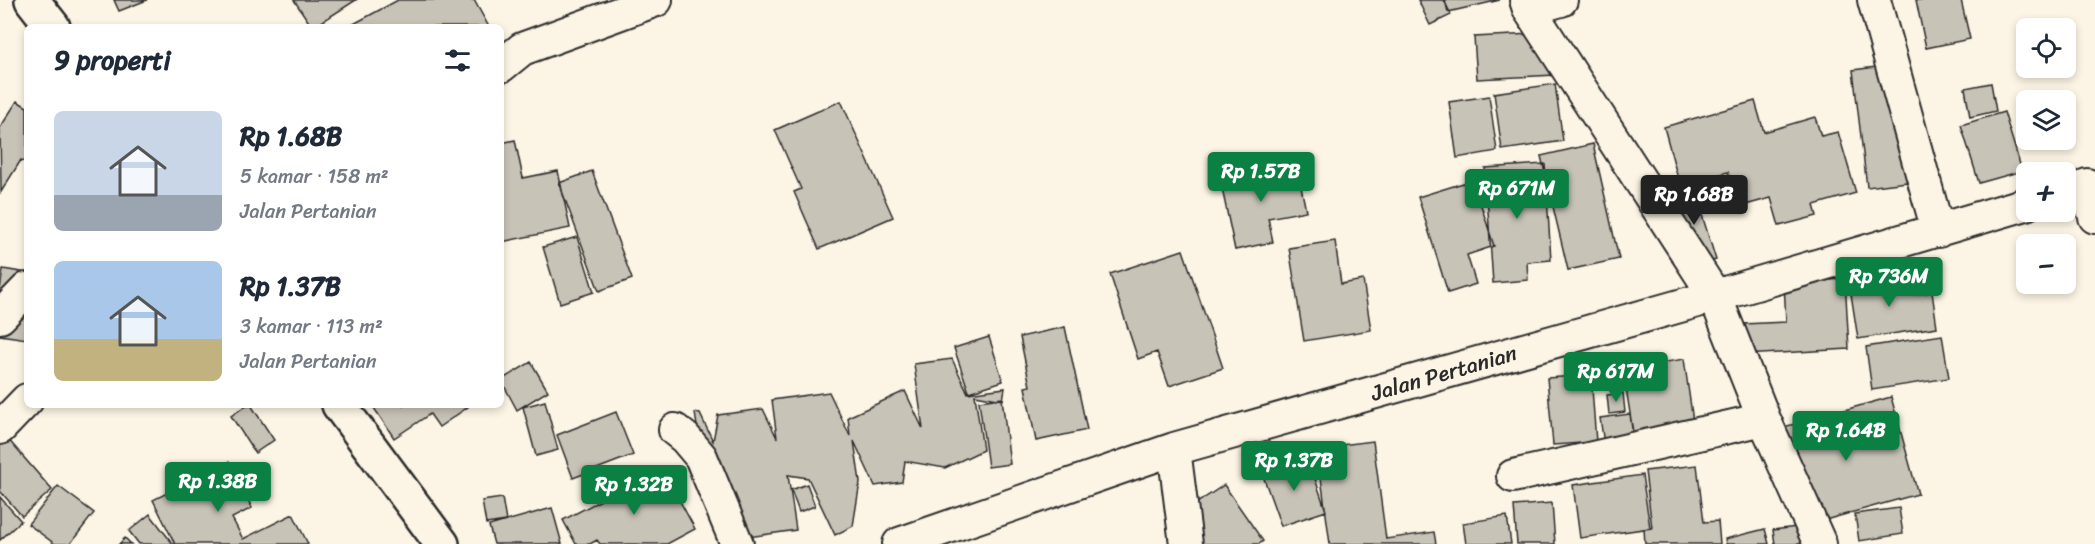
<!DOCTYPE html>
<html lang="id">
<meta charset="utf-8">
<style>
body{margin:0;font-family:Sriracha,sans-serif;background:#f2f2f3;color:#1f2937;height:100vh;display:flex;flex-direction:column;font-size:22px;white-space:nowrap}
*{box-sizing:border-box;margin:0}
p{font-size:20px;color:#747a83}
.icon{flex:none;width:33px;height:33px;fill:none;stroke:currentColor;stroke-width:2;stroke-linecap:round;stroke-linejoin:round}
.map{position:relative;flex:1;overflow:hidden}
.panel{position:absolute;left:24px;top:24px;width:480px;height:384px;display:flex;flex-direction:column;background:#fff;border-radius:9px;box-shadow:0 3px 9px #0003}
.panel>*{flex:none}
.tools{position:absolute;left:2016px;top:18px;display:grid;gap:12px}
.tools a{display:grid;place-items:center;width:60px;height:60px;border-radius:9px;background:#fff;box-shadow:0 3px 9px #0003;font-size:30px}
.price{position:absolute;translate:-50% -51px;padding:0 14px;border-radius:6px;background:#0b8043;color:#fff;font-size:20px;line-height:39px;filter:drop-shadow(0 2px 3px #0008)}
.price::after{content:'';position:absolute;left:50%;top:36px;width:18px;height:14px;margin-left:-9px;background:inherit;clip-path:polygon(0 0,100% 0,50% 100%)}
.price.selected{background:#222;color:#fff}
ul{padding:0;list-style:none}
li{display:flex;align-items:center;gap:18px;height:150px;padding:0 30px}
li span{display:grid;place-items:center;flex:none;width:168px;height:120px;border-radius:9px;color:#555}
li>.icon{margin-inline-start:auto}
span .icon{width:72px;height:72px;fill:#fffc;stroke-width:1}
li b{font-size:26px}
h2{display:flex;justify-content:space-between;align-items:center;height:72px;padding:0 30px;font-size:26px}
.map>svg:first-child{display:block}
.building{fill:#c8c3b7;stroke:#2b2b2b;stroke-width:1.5}
.lines{fill:none;stroke-linecap:round;stroke-linejoin:round}
.street-casing{stroke:#2b2b2b;stroke-width:36}
.highway-casing{stroke:#2b2b2b;stroke-width:38}
.street{stroke:#fcf5e5;stroke-width:32}
.highway{stroke:#fcf5e5;stroke-width:33}
.labels{text-anchor:middle;dominant-baseline:central;stroke-width:4.5;stroke-linejoin:round;paint-order:stroke}
.street-label{font-size:22px;fill:#2b2b2b;stroke:#fcf5e5}
</style>
<div class="map">
<svg width="2095" height="544" viewBox="0 0 2095 544">
<rect width="100%" height="100%" fill="#fcf5e5"/>
<filter id="ink" filterUnits="userSpaceOnUse"><feTurbulence type="fractalNoise" baseFrequency=".0167" numOctaves="2"/><feDisplacementMap in="SourceGraphic" scale="12" xChannelSelector="R" yChannelSelector="G"/><feConvolveMatrix kernelMatrix="1 2 1 2 8 2 1 2 1" color-interpolation-filters="sRGB"/></filter>
<g filter="url(#ink)">
<!-- building -->
<path class="building" d="M114 0H147L119 11Z
M294 0H356L314 27H312Z
M398 0H474L489 27H348Z
M1418 0H1444L1451 15 1430 25Z
M1445 0H1500L1448 12Z
M1916 0H1961L1970 39 1926 48Z
M1552 33 1555 75 1477 79 1474 37Z
M1900 64 1915 181 1867 187 1853 70Z
M1991 83 1996 111 1970 117 1965 88Z
M1555 84 1563 141 1502 150 1494 93Z
M1489 96 1497 151 1457 158 1449 102Z
M17 101 27 107V163L21 160 1 192 0 128Z
M841 101 893 217 819 249 794 192 801 189 775 130Z
M1755 101 1764 132 1815 117 1821 136 1838 132 1856 193 1814 205 1817 216 1779 226 1771 198 1738 207 1728 172 1680 186 1664 127Z
M2004 112 2022 171 1979 183 1961 125Z
M515 140 523 178 558 171 570 228 501 242V143Z
M1593 144 1619 259 1568 270 1541 156Z
M1296 163 1306 211 1268 218 1273 242 1235 250 1220 179Z
M1545 164 1551 260 1527 262 1528 280 1493 283 1485 168Z
M592 171 632 279 599 291 559 183Z
M1473 180 1494 246 1467 255 1476 284 1448 293 1418 197Z
M1693 186 1716 260 1696 266 1672 193Z
M577 237 594 292 560 303 543 247Z
M1335 241 1341 284 1363 280 1371 330 1304 341 1289 248Z
M1183 250 1223 368 1169 386 1157 352 1138 359 1110 274Z
M3 269 27 273V339L0 335V290Z
M1896 273 1900 297 1932 292 1937 327 1858 339 1849 281Z
M1845 279 1849 349 1745 355 1743 324 1786 322 1784 283Z
M1065 327 1087 430 1036 441 1025 387 1030 386 1020 337Z
M1942 335 1949 378 1872 390 1866 347Z
M989 337 1003 381 969 392 954 348Z
M952 359 968 393 1005 388 1003 400 975 395 983 450 945 468 905 461 902 482 875 486 854 441 860 482 853 526 835 535 808 478 788 475 796 530 741 538 701 452 695 413 700 414 713 441 718 415 763 409 777 438 772 400 829 392 850 436 848 417 905 391 923 429 914 364Z
M1684 359 1696 442 1636 451 1623 369Z
M531 362 548 391 517 410 501 380Z
M1591 375 1596 442 1553 445 1547 378Z
M1623 393 1625 412 1609 414 1607 395Z
M1891 397 1918 494 1800 527 1773 430Z
M1002 398 1010 464 988 467 979 401Z
M545 401 558 450 536 456 523 407Z
M247 405H251L274 440 255 453 231 416Z
M372 405H467L468 407 439 427 430 414 394 438Z
M616 412 633 455 573 478 557 435Z
M1630 414 1635 452 1606 456 1600 418Z
M0 430 52 490 22 516 0 491Z
M1373 441 1386 539 1434 532 1436 544H1330L1317 448Z
M1308 458 1326 511 1281 526 1262 473Z
M229 462 252 508 232 518 243 539 293 514 308 544H175L153 500Z
M1697 465 1704 522 1718 521 1720 544H1645L1644 529 1652 528 1645 471Z
M662 468 695 529 667 544H600L597 540 590 544H576L563 520Z
M1642 475 1650 528 1580 538 1573 485Z
M807 484 815 506 799 512 791 490Z
M1224 485 1263 541 1259 544H1182L1167 523Z
M58 486 94 513 70 544H55L28 524Z
M0 497 21 521 0 540Z
M502 498 506 521 486 524 482 501Z
M1552 503 1555 544H1517L1514 506Z
M552 508 562 544H494L489 526Z
M1899 508 1903 534 1859 541 1855 514Z
M150 514 173 544H139L129 531Z
M1507 516 1511 544H1466L1463 523Z
M1813 525 1815 544H1775L1773 530Z
M1765 529 1769 544H1726L1725 539Z
M125 538 131 544H119Z"/>
<g class="lines">
<defs>
<path id="street" d="M1526 0 1529 9 1715 296 1764 419 1820 544
M1874 0 1938 231
M1529 9 1561 0
M501 66 522 49 656 0
M2087 185 2095 217
M0 317 27 289
M0 428 27 400
M675 430 685 438 701 457 737 544
M1174 449 1186 544
M1513 476 1764 419
M899 544 1174 449 1715 296 2026 204"/>
<path id="highway" d="M32 0 53 27
M339 405 442 544"/>
</defs>
<!-- street casing -->
<use href="#street" class="street-casing"/>
<!-- highway casing -->
<use href="#highway" class="highway-casing"/>
<!-- street -->
<use href="#street" class="street"/>
<!-- highway -->
<use href="#highway" class="highway"/>
</g>
</g>
<g class="labels">
<!-- street labels -->
<g class="street-label">
<text transform="translate(1444 373) rotate(-16)">Jalan Pertanian</text>
</g>
</g>
</svg>
<div class="tools">
<a><svg class="icon" aria-label="locate" viewBox="0 0 24 24"><circle cx="12" cy="12" r="6"/><path d="M12 2v4M12 18v4M2 12h4M18 12h4"/></svg></a>
<a><svg class="icon" aria-label="layers" viewBox="0 0 24 24"><path d="M12 4l9 5-9 5-9-5zM3 14l9 5 9-5"/></svg></a>
<a>+</a>
<a>−</a>
</div>
<b class="price" style="left:1261px;top:203px">Rp 1.57B</b>
<b class="price" style="left:1517px;top:220px">Rp 671M</b>
<b class="price selected" style="left:1694px;top:226px">Rp 1.68B</b>
<b class="price" style="left:1889px;top:308px">Rp 736M</b>
<b class="price" style="left:1616px;top:403px">Rp 617M</b>
<b class="price" style="left:1846px;top:462px">Rp 1.64B</b>
<b class="price" style="left:1294px;top:492px">Rp 1.37B</b>
<b class="price" style="left:218px;top:513px">Rp 1.38B</b>
<b class="price" style="left:634px;top:516px">Rp 1.32B</b>
<section class="panel">
<h2>9 properti<svg class="icon" aria-label="filters" viewBox="0 0 24 24"><path d="M4 7h16M4 17h16"/><circle cx="9" cy="7" r="2"/><circle cx="15" cy="17" r="2"/></svg></h2>
<ul>
<li><span style="background:linear-gradient(#c9d6e8 70%,#9aa5b1 0)"><svg class="icon" aria-label="home" viewBox="0 0 24 24"><path d="M3 11l9-7 9 7M6 9v11h12V9"/></svg></span><div><b>Rp 1.68B</b><p>5 kamar · 158 m²</p><p>Jalan Pertanian</p></div></li>
<li><span style="background:linear-gradient(#a9c7e8 65%,#c2b280 0)"><svg class="icon" aria-label="home" viewBox="0 0 24 24"><path d="M3 11l9-7 9 7M6 9v11h12V9"/></svg></span><div><b>Rp 1.37B</b><p>3 kamar · 113 m²</p><p>Jalan Pertanian</p></div></li>
</ul>
</section>
</div>
